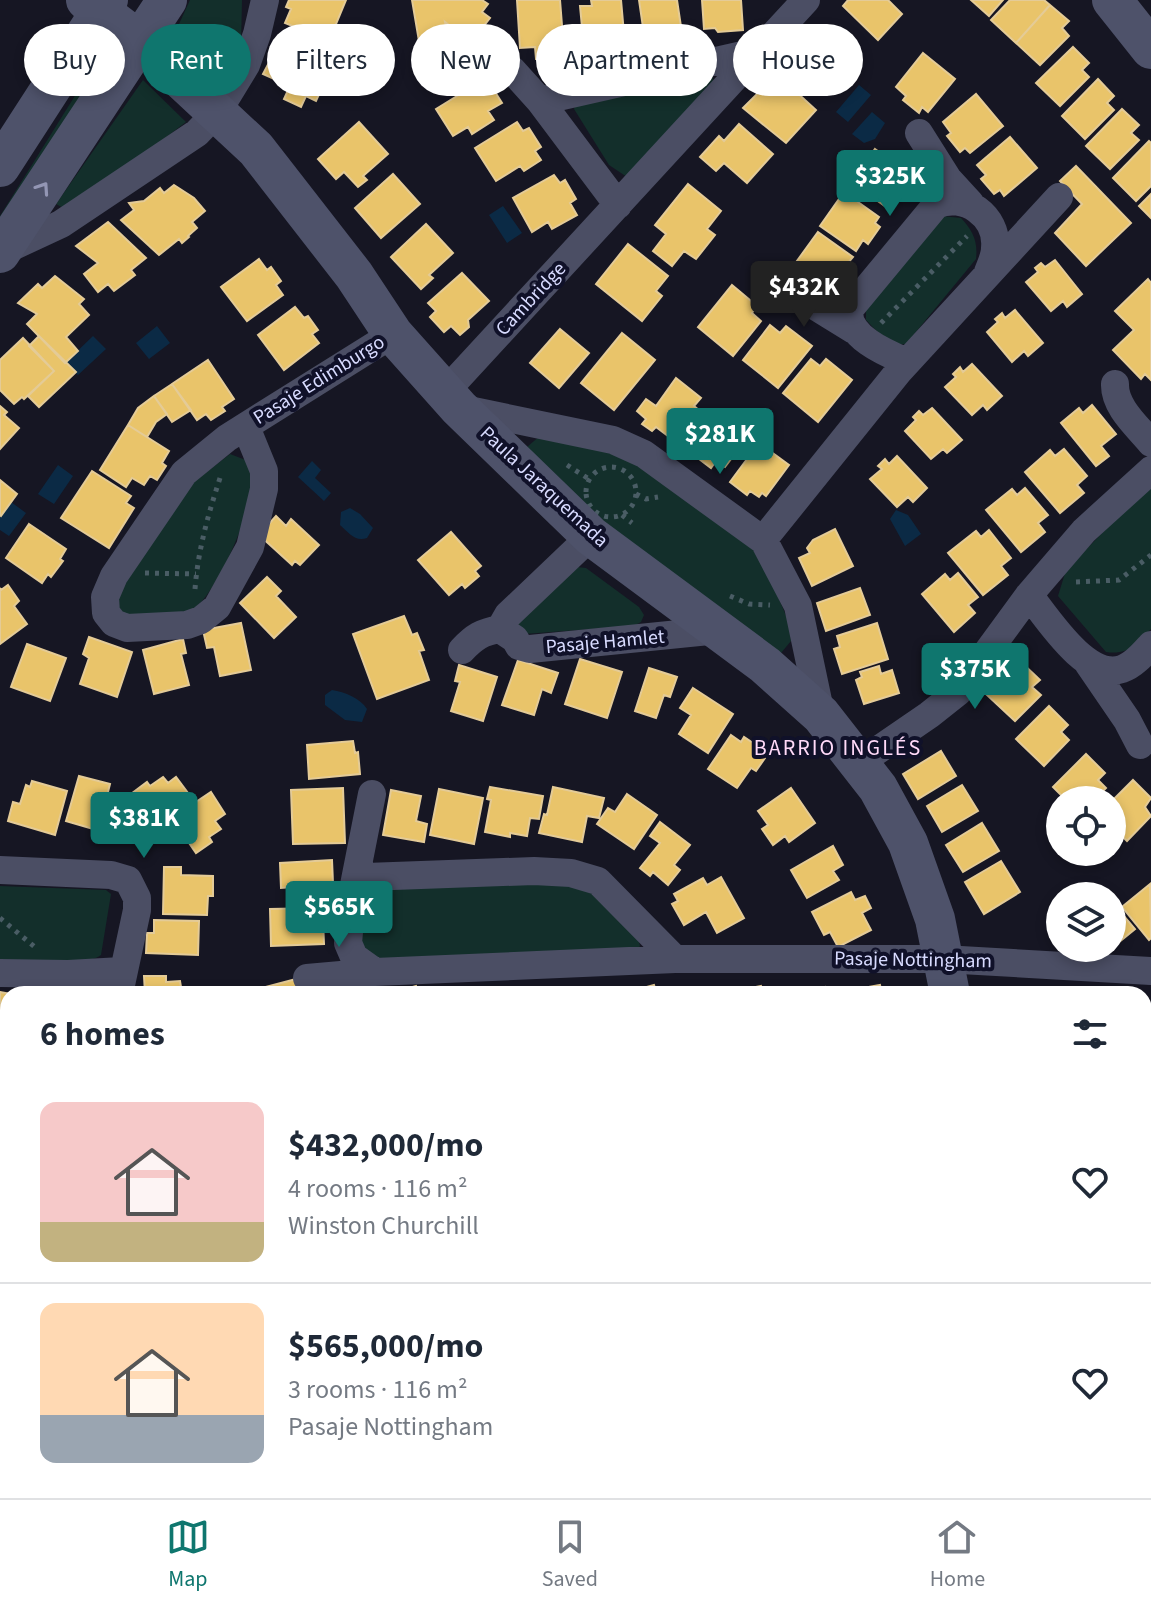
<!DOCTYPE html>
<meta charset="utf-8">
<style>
body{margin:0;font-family:"Source Sans 3",sans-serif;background:#f6f6f7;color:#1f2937;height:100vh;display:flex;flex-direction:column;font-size:30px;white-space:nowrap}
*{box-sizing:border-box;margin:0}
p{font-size:26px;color:#747a83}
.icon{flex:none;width:44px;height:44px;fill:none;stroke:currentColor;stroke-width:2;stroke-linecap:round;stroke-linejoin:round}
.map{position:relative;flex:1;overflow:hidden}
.panel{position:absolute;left:0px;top:986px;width:1152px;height:512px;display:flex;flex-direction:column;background:#fff;border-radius:24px 24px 0 0;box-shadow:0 4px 12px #0003}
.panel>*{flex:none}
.banner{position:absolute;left:24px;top:24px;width:1104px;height:72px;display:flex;gap:16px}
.tools{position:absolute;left:1046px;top:786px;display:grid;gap:16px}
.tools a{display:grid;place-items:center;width:80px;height:80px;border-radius:50%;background:#fff;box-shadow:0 4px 12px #0003;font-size:40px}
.price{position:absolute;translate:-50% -68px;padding:0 18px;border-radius:8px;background:#0f766e;color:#fff;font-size:26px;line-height:52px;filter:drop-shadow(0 2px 4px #0008)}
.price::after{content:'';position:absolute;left:50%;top:48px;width:24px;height:18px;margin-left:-12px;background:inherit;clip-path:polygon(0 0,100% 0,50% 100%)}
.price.current{background:#222;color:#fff}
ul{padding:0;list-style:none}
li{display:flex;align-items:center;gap:24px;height:200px;padding:0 40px}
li+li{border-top:2px solid #e0e1e3}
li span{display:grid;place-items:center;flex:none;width:224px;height:160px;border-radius:16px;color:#555}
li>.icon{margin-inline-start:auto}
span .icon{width:96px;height:96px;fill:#fffc;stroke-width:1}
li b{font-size:34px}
h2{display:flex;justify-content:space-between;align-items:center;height:96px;padding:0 40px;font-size:34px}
.chip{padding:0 28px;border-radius:36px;background:#fff;box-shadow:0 4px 12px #0003;font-size:28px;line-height:72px}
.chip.current{background:#0f766e;color:#fff}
.dock{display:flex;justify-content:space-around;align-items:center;height:112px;border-top:2px solid #e0e1e3;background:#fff;font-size:22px;color:#747a83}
.dock a{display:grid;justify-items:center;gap:4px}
.dock .current{color:#0f766e}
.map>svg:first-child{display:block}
.green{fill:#132f2b}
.water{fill:#0b2a45}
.homes{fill:#e9c46a;stroke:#e4cb97;stroke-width:2}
.schools{fill:#2a9d8f;stroke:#5eb0b1;stroke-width:2}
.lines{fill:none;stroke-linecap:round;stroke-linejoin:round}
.stream{stroke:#0b2a45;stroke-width:8}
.path{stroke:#4a5d65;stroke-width:5;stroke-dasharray:4 6;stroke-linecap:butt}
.lane{stroke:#4b4e64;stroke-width:14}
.street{stroke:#4b4e64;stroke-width:28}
.secondary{stroke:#4e526a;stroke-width:40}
.oneway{stroke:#9396b4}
.labels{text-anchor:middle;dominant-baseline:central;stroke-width:8;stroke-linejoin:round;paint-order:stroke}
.street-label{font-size:20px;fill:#d8dbff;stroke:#101129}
.neighbourhood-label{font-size:22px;letter-spacing:2px;fill:#ffdaf9;stroke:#101129}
</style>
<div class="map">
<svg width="1151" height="1498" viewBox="0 0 1151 1498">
<rect width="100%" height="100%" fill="#161623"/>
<!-- green -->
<path class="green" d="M190 0H242L241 45 217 79 174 35Z
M105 51 112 55 0 241V216L101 54Z
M711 74 715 83 627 177 609 165 574 109 575 105Z
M143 80 186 122 69 211 56 204Z
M942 216 961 218C973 231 978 241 976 259L906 344C888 346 878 332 866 320V304Z
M541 435 625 457 745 540 763 560 789 623 791 641 781 653 597 525 527 447Z
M230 454 251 462C263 490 220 589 195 608 178 621 144 616 122 617L113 593 177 495Z
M1151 483V629C1136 645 1129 655 1106 652L1058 596 1066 570Z
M577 567 586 568 639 607 644 615 641 622 634 626 524 634 518 626 519 623Z
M561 884 592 890 638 938 640 946 635 952 385 962 362 950C361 931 363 900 379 888Z
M0 886 106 890 111 894 101 955C87 967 21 961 0 961Z
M0 1236H8V1350H0Z
M1144 1257H1151V1369L1144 1368Z
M0 1412H8V1490H35L34 1498H0Z
M82 1490H154V1498H82Z"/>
<!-- water -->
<path class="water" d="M859 85 871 95 848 122 836 112Z
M872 112 885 123 875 139 864 143 852 134Z
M503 206 522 233 507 243 489 215Z
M157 326 170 343 149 359 136 343Z
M93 336 106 349 78 375 65 363Z
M312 461 321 470 315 478 331 493 324 501 298 477Z
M58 465 73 476 54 504 38 494Z
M11 502 26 513 9 536 0 530V517Z
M350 508 360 514 373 528 367 538C355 542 349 533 340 525L341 512Z
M896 510 908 515 921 534 905 546 890 519Z
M332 690C345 692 360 698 367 709L362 722 345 720 325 705V695Z"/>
<!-- homes -->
<path class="homes" d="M289 0H346L329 41 285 23 291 9 286 7Z
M412 0H482L488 4 482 12 490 18 479 32 471 26 463 36 445 22 450 49 421 53Z
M517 0H560L564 51H557L558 58 536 59 535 47 520 48Z
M591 0H621L626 56 593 58 592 48H584L580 6H592Z
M639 0H677L683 40 658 44V39L645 41Z
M702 0H741L743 30 718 32 715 28 704 29Z
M848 0H888L902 14 878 40 843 6Z
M971 0H1003L989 16Z
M1010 0H1044L1050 5 1016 43 991 20Z
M1050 5 1069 21 1062 28 1069 36 1040 65 1016 43Z
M820 36 854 61 834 90 808 70 804 75 789 64 809 38 816 43Z
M289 39 335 60 316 101 306 96 301 107 284 99 290 86 263 74 274 53 281 56Z
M1073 47 1089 63 1082 70 1089 77 1060 106 1036 83Z
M923 53 955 79 928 112 922 107 919 113 903 100 906 96 896 87Z
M483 73 502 103 488 111 494 120 472 134 468 127 453 136 436 109 457 96 454 91Z
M781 78 816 110 786 143 743 108 760 91 765 95Z
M1098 79 1114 96 1107 103 1114 110 1085 139 1062 116Z
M976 94 1003 126 970 153 965 148 960 152 947 136 951 133 943 122Z
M1122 109 1139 125 1131 133 1139 140 1110 169 1086 146Z
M359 122 388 154 363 176 367 180 358 187 344 172 336 179 318 159Z
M517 122 523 131 529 128 541 147 535 151 541 160 524 171 520 166 496 181 475 148Z
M739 124 773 154 747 183 724 163 716 171 700 157 719 136 724 141Z
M1010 137 1037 168 1004 196 1000 190 994 194 981 179 986 175 977 165Z
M1149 141 1151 143V186L1136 201 1113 178Z
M875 149 910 174 905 180 910 184 899 200 894 197 886 207 851 182Z
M1076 166 1131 223 1086 266 1055 233 1082 204 1060 181Z
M393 174 420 204 381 238 355 208Z
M554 175 560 183 565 180 576 199 570 203 577 215 552 229 548 222 532 232 513 198Z
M688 184 721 211 707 229 715 235 696 259 684 251 672 266 653 251 666 234 655 225Z
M174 185 194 198 205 211 192 222 197 228 188 236 189 237 182 243 179 239 159 255 121 220 134 210 129 203 144 201 160 188 164 193Z
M844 192 879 217 875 223 880 227 868 244 863 240 856 251 820 226Z
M1151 194V218L1139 206Z
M108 222 146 258 131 270 135 275 114 291 108 284 98 292 84 274 98 263 76 246Z
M426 224 453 253 429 275 433 278 421 289 391 257Z
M818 232 853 257 848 263 854 267 842 283 837 280 830 291 794 265Z
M628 244 668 276 656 291 662 296 642 321 596 284Z
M259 259 267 270 271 267 281 281 276 285 283 295 247 321 221 287Z
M1055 260 1082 294 1067 307 1063 301 1051 311 1026 282 1038 272 1035 268 1041 263 1045 267Z
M462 273 489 301 468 320 469 327 460 335 451 326 444 332 430 317 436 311 428 303Z
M55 276 84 299 79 304 89 315 66 337 78 351 65 363 27 324 37 314 18 303 38 284 42 288Z
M1148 279 1151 283V380L1145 374 1141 379 1113 350 1134 330 1115 311Z
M732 285 757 306 752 313 761 321 733 356 698 327Z
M295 307 304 318 308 316 318 330 312 334 319 343 284 370 258 335Z
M1015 310 1043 343 1028 356 1024 351 1012 362 987 332 998 322 995 319 1002 313 1005 318Z
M770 325 780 333 786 326 812 346 778 388 743 360Z
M560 329 589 353 559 388 530 363Z
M622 333 655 360 614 410 581 383Z
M39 336 76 372 39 407 28 396 54 371 29 346Z
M23 338 54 371 24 399 22 397 14 404 0 390V360Z
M811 359 820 366 826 359 852 380 818 422 783 393Z
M208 360 234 399 222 407 225 411 211 420 206 414 197 420 172 384Z
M972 364 1002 396 987 410 983 405 972 415 945 387 956 377 953 374 960 367 963 372Z
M676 378 701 398 694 406 700 411 683 434 678 430 672 439 656 427 652 431 642 424 646 419 637 411 646 399 656 406Z
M172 384 191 410 172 422 154 396Z
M154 396 167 414 156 422 147 437 128 425 138 408Z
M1092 405 1116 434 1101 446 1109 456 1096 466 1061 423 1079 408 1083 413Z
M0 406 7 412 4 415 19 428 0 449Z
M932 408 962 440 947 453 943 449 931 459 905 431 916 420 913 417 919 411 923 415Z
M712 414 740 435 731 445 738 450 725 467 716 461 711 468 686 449Z
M128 425 169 451 162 463 166 466 157 480 150 476 144 485 132 478 126 487 100 470Z
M759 443 789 465 766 496 762 493 759 497 750 491 747 495 730 482Z
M1064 449 1087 476 1077 485 1084 493 1060 513 1025 472 1050 450 1055 456Z
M897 456 927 488 913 502 908 497 897 507 870 479 882 469 878 466 885 459 889 464Z
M92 471 131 496 126 503 134 508 109 548 61 518Z
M0 480 17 494 1 516 0 515Z
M1025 488 1048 515 1038 523 1045 532 1021 552 986 510 1012 489 1017 495Z
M276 516 286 526 291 519 319 545 300 565 295 561 292 565 259 535Z
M29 524 66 549 60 559 63 561 51 577 48 574 42 583 6 558Z
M835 529 853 566 812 586 799 558 810 553 807 548 813 540Z
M989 530 1011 558 1001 566 1008 575 983 595 948 553 976 531 981 537Z
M451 532 481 566 475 571 479 576 465 588 462 584 449 595 418 560Z
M958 573 978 597 968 605 975 613 954 632 922 594 945 574 950 580Z
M267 577 281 591 276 596 296 617 274 638 240 603Z
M8 585 19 601 14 606 27 624 0 644V588L1 590Z
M860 588 870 615 826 631 817 603Z
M404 616 412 635 417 633 424 650 419 651 429 680 377 699 353 634Z
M241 623 251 670 220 676 214 647 207 648 203 630Z
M877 623 888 659 842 674 834 649 840 647 837 636Z
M89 637 132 652 117 697 80 684 89 658 83 654Z
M183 639 186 653 181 654 189 685 154 694 143 650Z
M27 644 66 658 50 701 11 687Z
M580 659 622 672 607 718 565 704Z
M518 660 558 673 551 693 542 689 534 715 502 705Z
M1020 661 1040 680 1032 687 1041 695 1015 721 987 695Z
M459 665 497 677 483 721 451 711 460 682 455 681Z
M879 666 881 674 892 670 899 693 864 704 856 680 862 677 860 672Z
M649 668 677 677 670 697 664 695 656 718 635 711Z
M693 688 733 714 708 753 679 734 691 715 680 708Z
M1049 706 1068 725 1061 732 1069 740 1044 766 1016 739Z
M731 735 741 742 744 737 759 747 756 752 765 758 756 771 751 768 737 788 708 769Z
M353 741 355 753 358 752 360 774 309 779 307 745Z
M941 751 956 776 918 799 903 774Z
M1086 754 1105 773 1098 780 1106 788 1094 800H1066L1053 787Z
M79 776 110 784 104 808 113 811 107 833 66 821Z
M163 777 168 783 176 777 191 797 154 824 131 794 147 782 150 786Z
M1133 780 1151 798 1145 807 1151 816 1127 841 1112 826V801Z
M32 781 67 791 55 835 8 821 13 802 20 804 26 785 30 787Z
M962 785 978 811 942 832 927 806Z
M490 787 543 796 539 819 530 818 527 836 510 833V837L485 832 491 800 487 799Z
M553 787 604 798 599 818 587 816 582 842 539 833 544 814 547 815Z
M343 788 345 843 293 844 291 790Z
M791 788 815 823 789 842 785 836 773 845 762 829 768 825 758 811Z
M439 789 483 798 474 844 430 835Z
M391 790 421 796 416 821 427 824 424 842 383 835Z
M211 792 225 814 215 821 221 829 209 837 212 842 196 853 172 818Z
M627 794 657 815 634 849 597 824 608 808 615 812Z
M660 822 690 845 674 865 680 870 668 885 653 872 650 876 640 868 660 843 650 836Z
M982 823 999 851 963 872 946 845Z
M833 846 843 865 833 871 839 880 807 898 791 870Z
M332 860 333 883 330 884 331 892 309 893V886L281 888 280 863Z
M1001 861 1020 892 984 914 965 882Z
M164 867H181V875L213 876V896H208L207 915 163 914Z
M721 877 744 918 717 933 706 912 684 925 672 904 678 901 674 894 703 878 707 885Z
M1150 884 1151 938 1149 940 1122 907Z
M851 892 855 900 865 896 871 908 862 913 871 930 838 947 830 932 824 935 812 912Z
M1112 902 1135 929 1107 952 1103 948H1112Z
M317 908 318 919H323L324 944 271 946 270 909Z
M154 920 199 921 198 955 146 953 147 933H154Z
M144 976H166V982L180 981 181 987H195L196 994H145Z
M296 979 300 994H247V992Z
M654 985 657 994H621Z
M880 985 882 994H842L841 992Z
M416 986 418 994H387Z
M761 986 763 994H722Z
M825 987 827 994H798Z
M0 992 11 994H8V1031L0 1030Z
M1144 1007 1151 1008V1047H1144Z
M0 1111 8 1112V1153L0 1152Z
M1144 1134 1151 1135V1174H1144Z"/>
<!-- schools -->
<path class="schools" d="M445 1490H559V1497L445 1498Z
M583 1490H784V1498H584Z"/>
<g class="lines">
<!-- stream -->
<path class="stream" d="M1144 1274H1151
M0 1283H8"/>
<!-- path -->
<path class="path" d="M881 323 967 236
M567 465 589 479
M586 492a25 25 0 1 1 50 0a25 25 0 1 1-50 0Z
M636 494 646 499 658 497
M622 515 632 523
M145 573 196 574
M1076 582 1119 580 1151 555
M195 589C198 550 208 515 220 478
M730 596 749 604 770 605
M0 918 36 948
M569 1490V1498"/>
<!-- lane -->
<path class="lane" d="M211 1490V1498
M395 1490V1498
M789 1498V1490"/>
<!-- street -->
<path class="street" d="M512 70 540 101 618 205
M540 101 756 52
M919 133 948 179 970 203
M1 252 61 224 197 133 218 111 246 65 257 34 265 0
M781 285 854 330
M907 362C886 353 847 337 849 310L936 205C964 192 998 216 995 248 995 256 991 264 988 272
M1115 384C1114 407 1138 427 1151 443
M444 393 806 0
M459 408 613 440 644 454 764 541 798 606 821 715
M246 427 264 471V489L250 547 217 607 201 620 187 625 127 628 114 623 106 613 105 597 114 576 184 473 227 438 393 334
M591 536 508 615 500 629 515 639 519 646 530 649 719 630
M763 540 899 371 1059 197
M1029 595C1048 619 1087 681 1122 669 1134 665 1143 654 1151 645
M462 650C474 637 482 632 500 629
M1088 663 1127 720 1140 745
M859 763 929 715 958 692 1029 595 1084 531 1151 470
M0 870 111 875 128 880 137 898V910L119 994
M354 885 372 794
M675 959 598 881 571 873 534 871 366 877 358 881 353 889 348 943 354 957 375 972 675 959H943L1151 971
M0 973 68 974 122 971
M307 978 375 972
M1144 1376 1151 1377"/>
<!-- secondary -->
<path class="secondary" d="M86 0 141 42 256 149 354 275 393 334 459 408 591 536 765 665 821 715 878 788 908 843 935 919 950 994
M1112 0 1151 49
M0 167 108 0
M0 253 167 0
M0 1209H8
M1144 1212 1151 1213
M0 1379H8
M926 1498V1490"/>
</g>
<!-- one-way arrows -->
<defs><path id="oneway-chevron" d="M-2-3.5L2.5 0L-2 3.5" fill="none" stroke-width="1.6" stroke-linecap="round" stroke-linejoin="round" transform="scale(2)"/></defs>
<use class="oneway" href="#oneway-chevron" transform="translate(43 188) rotate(-56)"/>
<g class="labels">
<!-- street labels -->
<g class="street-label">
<text transform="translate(531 299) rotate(-47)">Cambridge</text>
<text transform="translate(319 380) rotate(-32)">Pasaje Edimburgo</text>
<text transform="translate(544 487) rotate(43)">Paula Jaraquemada</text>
<text transform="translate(605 642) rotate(-5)">Pasaje Hamlet</text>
<text transform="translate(913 960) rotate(1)">Pasaje Nottingham</text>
</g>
<!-- neighbourhood labels -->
<g class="neighbourhood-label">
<text x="838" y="748">BARRIO INGLÉS</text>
</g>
</g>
</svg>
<div class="tools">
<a><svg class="icon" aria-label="locate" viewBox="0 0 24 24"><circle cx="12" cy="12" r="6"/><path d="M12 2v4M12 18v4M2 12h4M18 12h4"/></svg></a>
<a><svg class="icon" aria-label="layers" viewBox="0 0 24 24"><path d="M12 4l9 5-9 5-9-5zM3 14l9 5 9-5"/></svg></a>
</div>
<b class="price" style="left:890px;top:218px">$325K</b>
<b class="price current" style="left:804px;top:329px">$432K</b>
<b class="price" style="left:720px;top:476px">$281K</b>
<b class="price" style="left:975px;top:711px">$375K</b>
<b class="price" style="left:144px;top:860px">$381K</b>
<b class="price" style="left:339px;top:949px">$565K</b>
<div class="banner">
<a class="chip">Buy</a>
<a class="chip current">Rent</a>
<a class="chip">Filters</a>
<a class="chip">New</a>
<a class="chip">Apartment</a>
<a class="chip">House</a>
</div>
<section class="panel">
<h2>6 homes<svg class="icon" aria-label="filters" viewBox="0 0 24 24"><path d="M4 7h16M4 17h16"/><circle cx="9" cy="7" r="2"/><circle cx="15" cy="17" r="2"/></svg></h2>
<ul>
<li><span style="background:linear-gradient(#f6c9c9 75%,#c2b280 0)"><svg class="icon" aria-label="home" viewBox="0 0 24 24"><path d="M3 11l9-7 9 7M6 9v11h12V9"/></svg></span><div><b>$432,000/mo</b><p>4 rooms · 116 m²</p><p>Winston Churchill</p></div><svg class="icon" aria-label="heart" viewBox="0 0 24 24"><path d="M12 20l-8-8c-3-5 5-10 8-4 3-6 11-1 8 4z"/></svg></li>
<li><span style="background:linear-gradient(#ffd9b3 70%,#9aa5b1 0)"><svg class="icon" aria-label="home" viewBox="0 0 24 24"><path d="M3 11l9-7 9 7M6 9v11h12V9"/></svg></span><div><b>$565,000/mo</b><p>3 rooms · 116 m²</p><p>Pasaje Nottingham</p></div><svg class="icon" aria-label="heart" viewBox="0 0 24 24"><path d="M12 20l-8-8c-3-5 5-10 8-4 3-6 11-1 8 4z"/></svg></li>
</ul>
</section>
</div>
<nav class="dock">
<a class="current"><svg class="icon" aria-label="map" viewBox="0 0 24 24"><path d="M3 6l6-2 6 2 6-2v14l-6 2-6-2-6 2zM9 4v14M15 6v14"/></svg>Map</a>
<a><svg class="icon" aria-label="saved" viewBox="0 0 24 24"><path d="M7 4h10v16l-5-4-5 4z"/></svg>Saved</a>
<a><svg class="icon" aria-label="home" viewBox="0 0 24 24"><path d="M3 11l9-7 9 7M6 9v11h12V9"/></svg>Home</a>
</nav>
